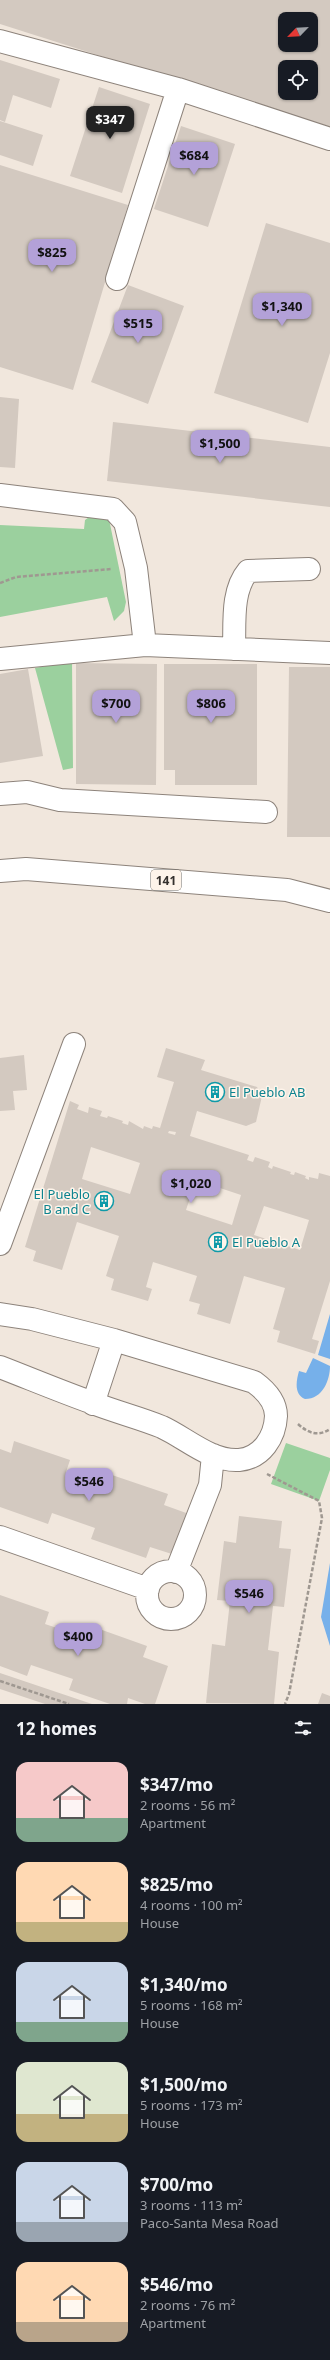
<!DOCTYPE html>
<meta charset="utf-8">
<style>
body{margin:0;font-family:"Noto Sans",sans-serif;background:#20242c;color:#f1f3f6;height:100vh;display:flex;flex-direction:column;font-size:15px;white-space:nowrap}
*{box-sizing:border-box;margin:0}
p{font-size:13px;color:#9ea1a6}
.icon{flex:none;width:22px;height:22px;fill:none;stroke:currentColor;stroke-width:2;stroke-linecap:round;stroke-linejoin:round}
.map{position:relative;height:1704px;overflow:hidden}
.side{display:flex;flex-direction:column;background:#171b24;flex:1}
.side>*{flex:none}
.needle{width:26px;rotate:245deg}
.fabs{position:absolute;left:278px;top:12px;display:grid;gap:8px}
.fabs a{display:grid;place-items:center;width:40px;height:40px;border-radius:8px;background:#171b24;box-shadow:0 1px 3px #0004;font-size:20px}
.price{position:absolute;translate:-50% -34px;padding:0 9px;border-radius:8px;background:#b3a1d8;color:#111;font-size:13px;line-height:26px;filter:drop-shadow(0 1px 2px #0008)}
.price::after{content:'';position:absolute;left:50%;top:24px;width:12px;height:9px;margin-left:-6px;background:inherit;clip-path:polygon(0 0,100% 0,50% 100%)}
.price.on{background:#222;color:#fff}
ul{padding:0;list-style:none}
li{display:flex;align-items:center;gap:12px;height:100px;padding:0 16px}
li span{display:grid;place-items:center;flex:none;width:112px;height:80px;border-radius:12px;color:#555}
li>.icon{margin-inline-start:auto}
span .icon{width:48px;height:48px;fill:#fffc;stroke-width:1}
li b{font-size:17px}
h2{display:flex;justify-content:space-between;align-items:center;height:48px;padding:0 16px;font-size:17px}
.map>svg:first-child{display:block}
.green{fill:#9bd09e}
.water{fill:#76b0ea}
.building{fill:#d3c9c0;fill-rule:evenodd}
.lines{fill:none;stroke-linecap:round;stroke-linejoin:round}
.minor-casing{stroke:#8d837b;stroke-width:24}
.major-casing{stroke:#8d837b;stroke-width:24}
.path{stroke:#9f9891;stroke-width:2.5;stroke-dasharray:4 2;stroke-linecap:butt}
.minor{stroke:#fff;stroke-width:22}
.major{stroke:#fff;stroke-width:22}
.labels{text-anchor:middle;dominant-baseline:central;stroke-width:3;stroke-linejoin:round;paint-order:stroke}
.shield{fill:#fef4ea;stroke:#716c66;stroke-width:1}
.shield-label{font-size:12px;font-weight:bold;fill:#35312e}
.culture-label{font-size:13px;fill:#0d838f;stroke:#fef4ea;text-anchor:start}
</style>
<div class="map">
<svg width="330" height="1704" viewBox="0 0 330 1704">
<rect width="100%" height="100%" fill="#f1e7dd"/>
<!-- green -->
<path class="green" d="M95 513 109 520 110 524 126 602 124 611 114 621 107 597 0 617V525L84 529 85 520Z
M72 661 73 768 63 770 35 668Z
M286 1443 330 1458V1470L319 1501 271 1484Z"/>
<!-- water -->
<path class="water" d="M330 1314V1359L318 1355Z
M313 1358 330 1366C330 1380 323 1399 305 1399 294 1394 296 1382 299 1371L306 1373Z
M330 1563V1646L321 1617Z"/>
<!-- building -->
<path class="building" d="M0 0H330V129L0 24ZM285 19H311V45H285ZM285 67H311V93H285Z
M0 60 60 79 51 108 13 95 5 122 0 120Z
M99 87 150 104 122 193 70 176Z
M0 121 43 135 33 166 0 155Z
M181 126 235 144 208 227 154 209Z
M0 165 128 205 73 390 0 367Z
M266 223 330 243V353L308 423 214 393Z
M128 285 184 306 148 404 91 382Z
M0 397 19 399 15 468 0 467Z
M113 422 330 447V507L107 481Z
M76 663 157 664 156 785 76 784Z
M164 664H257V785H175V770H164Z
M289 667H330V837H287Z
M28 669 43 756 0 763V674Z
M166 1048 205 1060 201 1070 257 1087 262 1096 256 1122 246 1126 197 1111 190 1136 249 1155 247 1160 253 1162 255 1157 270 1162 268 1167 272 1169 273 1166 291 1172 290 1174 294 1175 295 1172 306 1176 305 1178 309 1180V1177L318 1179 319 1173 330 1176V1281L312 1339 319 1341 315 1354 277 1342 280 1331 273 1329 285 1288 244 1276 230 1324 197 1314 200 1304 189 1301 197 1276 153 1262 146 1287 152 1289 148 1301 111 1290 114 1279 106 1276 119 1236 77 1222 62 1270 33 1261 36 1251 25 1247 70 1101 79 1105 77 1109 88 1113 89 1107 102 1111 100 1116 107 1118 108 1116 123 1121 122 1123 128 1125 129 1121 143 1129 144 1126 152 1129 153 1126 160 1128 174 1082 157 1077ZM169 1131 176 1132 175 1135 168 1133ZM91 1147 140 1163 130 1194 82 1179ZM196 1180 241 1195 232 1225 186 1210ZM264 1206 309 1220 300 1250 254 1235Z
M24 1055 27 1090 13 1091 15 1110 0 1111V1058Z
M14 1441 70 1460 66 1472 108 1486 112 1475 168 1494 164 1505 189 1514 175 1555 150 1547 146 1558 91 1539 95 1528 52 1513 48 1524 0 1507V1449L11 1453Z
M239 1516 282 1521 279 1548 291 1549 284 1607 273 1606 268 1650 279 1652 274 1704 206 1703 212 1644 225 1646 230 1601 217 1600 224 1541 236 1543Z
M0 1595 49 1612 45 1624 87 1638 91 1626 147 1646 143 1657 168 1666 155 1704H145L128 1698 127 1704H110L69 1690 73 1679 31 1665 27 1676 0 1666Z
M0 1673 92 1704H45L0 1689Z
M322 1693 330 1696V1704H318Z"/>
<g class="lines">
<defs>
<path id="minor" d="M0 41 178 89 330 139
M117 279 178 89
M0 495 113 509 125 522 136 568 145 645
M234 649C235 624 231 591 248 571L309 569
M0 659 145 645 330 653
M0 794 27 792 60 800 266 812
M0 1244 74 1044
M0 1314 32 1319 114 1340 254 1382C265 1390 276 1401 276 1416 275 1437 262 1458 239 1460 211 1462 186 1438 162 1427 140 1418 116 1412 93 1403 62 1392 31 1379 0 1367
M93 1404 114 1340
M0 1537 148 1589
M147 1595a24 24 0 1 1 48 0a24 24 0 1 1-48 0Z
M176 1572 210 1485 213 1455"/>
<path id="major" d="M0 871 26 869 287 890 330 901"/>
</defs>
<!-- minor casing -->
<use href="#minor" class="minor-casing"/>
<!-- major casing -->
<use href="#major" class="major-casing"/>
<!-- path -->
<path class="path" d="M0 583 16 577 112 569
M298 1424C308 1433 318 1437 330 1429
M267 1474 319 1501 322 1518 289 1694 285 1704
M0 1681 69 1704"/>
<!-- minor -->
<use href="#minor" class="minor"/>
<!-- major -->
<use href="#major" class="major"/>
</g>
<!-- icons -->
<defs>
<symbol id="building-ring" viewBox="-11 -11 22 22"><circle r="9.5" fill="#fef4ea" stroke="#0f9aa8" stroke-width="1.5"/><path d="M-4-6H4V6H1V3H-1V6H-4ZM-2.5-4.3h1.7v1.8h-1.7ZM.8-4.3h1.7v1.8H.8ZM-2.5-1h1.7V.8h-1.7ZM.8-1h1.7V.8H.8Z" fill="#0f9aa8"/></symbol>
</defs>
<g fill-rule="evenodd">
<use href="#building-ring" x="204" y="1081" width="22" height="22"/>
<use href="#building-ring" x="93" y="1190" width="22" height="22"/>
<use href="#building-ring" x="207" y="1231" width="22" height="22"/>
</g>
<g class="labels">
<!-- shield labels -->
<rect class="shield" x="151" y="870" width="30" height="20" rx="3"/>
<g class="shield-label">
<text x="166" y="880">141</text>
</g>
<!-- culture labels -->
<g class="culture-label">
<text x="229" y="1092">El Pueblo AB</text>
<text x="90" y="1194" text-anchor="end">El Pueblo<tspan x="90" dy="15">B and C</tspan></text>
<text x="232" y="1242">El Pueblo A</text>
</g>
</g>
</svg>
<div class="fabs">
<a><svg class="needle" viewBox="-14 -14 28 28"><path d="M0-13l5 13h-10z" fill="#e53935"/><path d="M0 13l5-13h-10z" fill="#9ea1a6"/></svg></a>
<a><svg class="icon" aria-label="locate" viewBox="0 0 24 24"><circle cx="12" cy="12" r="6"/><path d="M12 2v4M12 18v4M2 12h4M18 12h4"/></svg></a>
</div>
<b class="price on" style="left:110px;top:140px">$347</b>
<b class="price" style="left:194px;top:176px">$684</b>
<b class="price" style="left:52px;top:273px">$825</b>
<b class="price" style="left:282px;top:327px">$1,340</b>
<b class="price" style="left:138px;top:344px">$515</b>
<b class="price" style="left:220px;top:464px">$1,500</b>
<b class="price" style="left:116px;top:724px">$700</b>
<b class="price" style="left:211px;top:724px">$806</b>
<b class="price" style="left:191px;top:1204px">$1,020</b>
<b class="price" style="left:89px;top:1502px">$546</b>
<b class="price" style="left:249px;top:1614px">$546</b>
<b class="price" style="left:78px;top:1657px">$400</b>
</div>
<section class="side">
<h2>12 homes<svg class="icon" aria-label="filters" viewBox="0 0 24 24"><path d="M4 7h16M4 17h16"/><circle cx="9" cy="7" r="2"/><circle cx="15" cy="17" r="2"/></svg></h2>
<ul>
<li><span style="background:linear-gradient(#f6c9c9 70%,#7fa58c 0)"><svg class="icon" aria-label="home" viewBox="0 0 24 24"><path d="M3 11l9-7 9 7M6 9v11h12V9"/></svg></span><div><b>$347/mo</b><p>2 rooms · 56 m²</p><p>Apartment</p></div></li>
<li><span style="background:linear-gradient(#ffd9b3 75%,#c2b280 0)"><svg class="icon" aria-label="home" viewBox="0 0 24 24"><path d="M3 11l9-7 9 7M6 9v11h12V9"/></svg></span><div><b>$825/mo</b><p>4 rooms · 100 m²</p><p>House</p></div></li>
<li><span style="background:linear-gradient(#c9d6e8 75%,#7fa58c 0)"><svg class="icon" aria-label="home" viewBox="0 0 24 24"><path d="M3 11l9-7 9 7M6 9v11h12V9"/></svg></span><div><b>$1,340/mo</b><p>5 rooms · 168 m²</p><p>House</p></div></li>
<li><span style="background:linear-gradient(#dfe7d0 65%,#c2b280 0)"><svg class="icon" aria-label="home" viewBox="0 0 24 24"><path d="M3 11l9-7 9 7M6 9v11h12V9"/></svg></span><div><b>$1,500/mo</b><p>5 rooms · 173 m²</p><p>House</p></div></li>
<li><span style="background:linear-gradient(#c9d6e8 75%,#9aa5b1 0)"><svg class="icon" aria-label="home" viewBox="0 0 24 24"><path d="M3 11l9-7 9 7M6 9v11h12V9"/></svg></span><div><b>$700/mo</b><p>3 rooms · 113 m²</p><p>Paco-Santa Mesa Road</p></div></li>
<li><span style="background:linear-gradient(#ffd9b3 75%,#b9a48a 0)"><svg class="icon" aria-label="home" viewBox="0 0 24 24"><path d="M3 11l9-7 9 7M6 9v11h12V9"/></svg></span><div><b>$546/mo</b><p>2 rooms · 76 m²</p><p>Apartment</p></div></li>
</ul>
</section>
